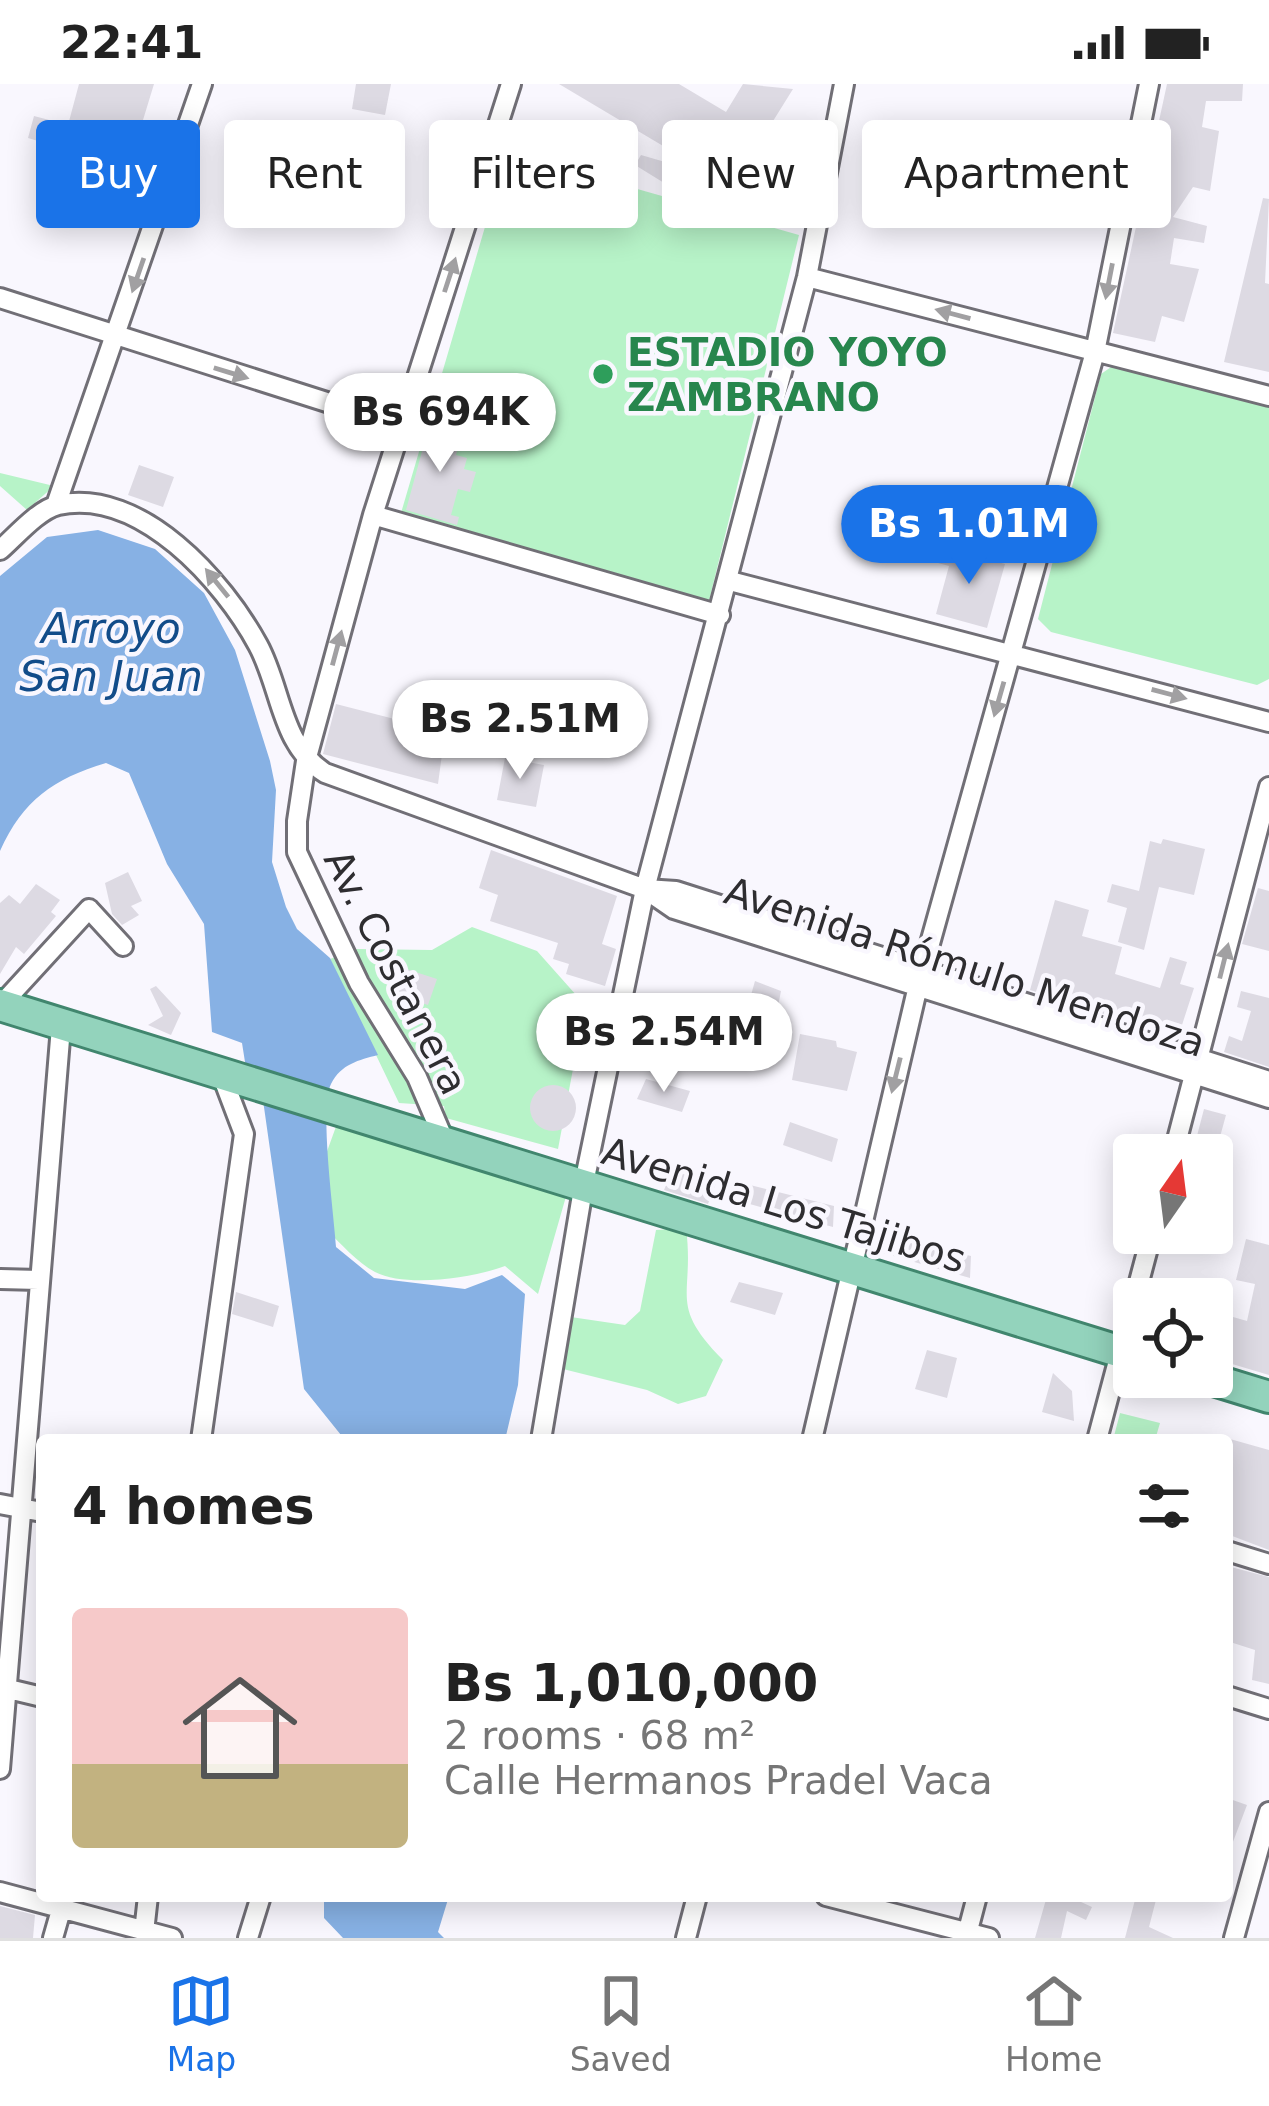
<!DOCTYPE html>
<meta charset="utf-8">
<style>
body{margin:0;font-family:"DejaVu Sans",sans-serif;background:#f2f2f2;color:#222;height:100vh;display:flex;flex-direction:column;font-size:45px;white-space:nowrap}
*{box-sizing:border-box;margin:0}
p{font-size:39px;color:#767676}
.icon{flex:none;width:66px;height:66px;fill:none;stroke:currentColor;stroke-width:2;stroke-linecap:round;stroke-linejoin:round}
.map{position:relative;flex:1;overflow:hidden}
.details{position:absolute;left:36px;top:1350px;width:1197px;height:468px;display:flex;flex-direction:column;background:#fff;border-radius:12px;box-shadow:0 6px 30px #0003}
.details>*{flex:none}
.hud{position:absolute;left:36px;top:36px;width:1197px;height:108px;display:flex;gap:24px}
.needle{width:78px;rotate:14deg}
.buttons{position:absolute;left:1113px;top:1050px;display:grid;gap:24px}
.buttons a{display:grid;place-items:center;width:120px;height:120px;border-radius:12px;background:#fff;box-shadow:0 6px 30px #0003;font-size:60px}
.price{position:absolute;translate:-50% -102px;padding:0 27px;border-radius:42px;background:#fff;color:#222;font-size:39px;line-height:78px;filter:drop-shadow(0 3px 6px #0008)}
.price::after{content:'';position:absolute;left:50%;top:72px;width:36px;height:27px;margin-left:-18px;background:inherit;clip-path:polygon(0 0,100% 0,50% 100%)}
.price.selected{background:#1a73e8;color:#fff}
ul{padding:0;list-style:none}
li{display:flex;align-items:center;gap:36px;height:300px;padding:0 36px}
li span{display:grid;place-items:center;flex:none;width:336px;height:240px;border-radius:12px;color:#555}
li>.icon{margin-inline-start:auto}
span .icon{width:144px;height:144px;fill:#fffc;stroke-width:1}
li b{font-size:51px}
h2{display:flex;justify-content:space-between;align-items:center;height:144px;padding:0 36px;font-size:51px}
.pill{padding:0 42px;border-radius:12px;background:#fff;box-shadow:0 6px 30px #0003;font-size:42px;line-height:108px}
.pill.selected{background:#1a73e8;color:#fff}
.status{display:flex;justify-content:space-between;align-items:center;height:84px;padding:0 60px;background:#fff;direction:ltr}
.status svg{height:33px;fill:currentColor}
.tab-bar{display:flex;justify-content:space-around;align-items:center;height:168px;border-top:3px solid #e0e0e0;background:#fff;font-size:33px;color:#767676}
.tab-bar a{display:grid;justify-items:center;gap:6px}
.tab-bar .selected{color:#1a73e8}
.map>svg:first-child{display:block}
.green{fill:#b7f3c8}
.water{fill:#87b1e4}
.building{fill:#dddae3}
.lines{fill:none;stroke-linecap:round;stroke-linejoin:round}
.street-casing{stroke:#716f76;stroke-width:24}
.primary-casing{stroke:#41866e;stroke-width:36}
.street{stroke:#fff;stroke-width:18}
.primary{stroke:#93d3bc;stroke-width:30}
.oneway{fill:#a1a0a2}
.leisure-dot{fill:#2e9e5b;stroke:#f9f7fe;stroke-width:4.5}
.labels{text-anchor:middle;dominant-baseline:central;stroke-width:9;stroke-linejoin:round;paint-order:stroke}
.leisure-label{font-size:39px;font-weight:bold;fill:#27864d;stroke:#f9f7fe;text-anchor:start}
.street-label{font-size:39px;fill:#2e2d30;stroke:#f9f7fe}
.water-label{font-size:42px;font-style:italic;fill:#124c89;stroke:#f9f7fe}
</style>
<div class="status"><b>22:41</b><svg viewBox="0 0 49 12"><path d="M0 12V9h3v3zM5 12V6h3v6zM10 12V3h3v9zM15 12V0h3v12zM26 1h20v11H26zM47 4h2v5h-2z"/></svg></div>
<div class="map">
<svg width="1269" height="1854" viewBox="0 0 1269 1854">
<rect width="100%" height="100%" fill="#f9f7fe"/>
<!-- green -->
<path class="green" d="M507 68 799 151 708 521 401 429Z
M1114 281 1269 320V595L1257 601 1051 548 1038 535 1101 290Z
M0 389 54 402 27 426 0 402Z
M472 843 537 867 585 921 558 1065 446 1034 444 1022 399 1019 330 875 357 865 432 866Z
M338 1037 569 1102 538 1210 505 1182C474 1194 406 1204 375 1188 357 1178 341 1160 326 1145L325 1073Z
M686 1144C695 1213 667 1219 723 1276L706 1312 678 1320 647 1306 555 1283 564 1232 625 1241 640 1227 656 1146Z
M1120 1329 1160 1339 1155 1356H1113Z"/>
<!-- water -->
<path class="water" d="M98 446 155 465 204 509 235 566 270 677 276 706 272 778 286 823 297 845 330 874 378 971C359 976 341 980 331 1000 319 1024 334 1130 336 1163L374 1194 465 1205 502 1191 525 1210 518 1301 505 1356H345L304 1305 261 1002 245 978 242 959 212 948 204 840 167 780 129 689 106 679C53 695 23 716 0 767V492L47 453Z
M324 1812H449L438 1848 444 1854H343L324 1834Z"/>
<!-- building -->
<path class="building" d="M79 0H154L143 36 158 40 146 102 62 76 65 65 28 54 34 32 68 41Z
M356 0H391L385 31 352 25Z
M559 0H679L726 28 743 0 793 5 732 103Z
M1167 0H1243L1242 17H1206L1202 43 1219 47 1210 107 1193 103 1173 133 1207 142 1204 159 1174 154 1170 180 1199 185 1184 238 1162 232 1155 258 1113 249Z
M569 49 630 73 626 90 562 70Z
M1088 58 1114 61 1109 86 1083 81Z
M789 61 812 65 807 92 784 88Z
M641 71 696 87 682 110 635 81Z
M1263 114 1269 115 1265 199 1269 200V288L1224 278Z
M430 338 463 346 456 371 467 374 464 385 476 388 470 408 458 405 451 431 459 433 457 441 406 426Z
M139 381 174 393 163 423 128 411Z
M942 463 1005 480 987 544 936 530 949 482 938 479Z
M336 620 445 648 438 700 323 670Z
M505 674 544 681 536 723 497 716Z
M1163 755 1205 765 1194 811 1159 803 1144 866 1118 858 1127 824 1107 818 1112 800 1139 807 1150 757 1161 760Z
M491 766 617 812 602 860 616 865 605 902 566 890 569 880 553 875 558 859 490 837 498 811 479 804Z
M128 788 142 817 131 822 139 831 122 841 112 830 105 799Z
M36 800 60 816 51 828 56 832 24 870 16 863 0 890V819L9 811 20 820Z
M1258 804 1269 807V867L1242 860Z
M1055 816 1089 826 1082 852 1122 863 1115 890 1160 904 1170 873 1187 878 1180 900 1194 904 1182 941 1177 939 1175 946 1105 925 1104 930 1030 906Z
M400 883 437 895 428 921 388 908Z
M755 897 781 907 768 974 736 964Z
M156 902 181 929 171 951 148 941 163 932 150 905Z
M1241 907 1269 914V983L1224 968 1229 952 1242 957 1251 927 1237 923Z
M800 950 836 957 837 963 857 968 847 1007 792 996Z
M646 995 690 1007 682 1028 637 1015Z
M530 1024a23 23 0 1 1 46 0a23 23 0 1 1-46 0Z
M1204 1025 1226 1031 1215 1071H1192Z
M790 1038 838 1055 832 1078 783 1061Z
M672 1087 716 1099 708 1120 664 1106Z
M750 1101 834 1122 833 1143 746 1119Z
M887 1152 971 1172 970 1194 883 1169Z
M1246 1155 1269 1161V1291L1212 1274V1227L1247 1237 1255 1200 1236 1196Z
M739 1198 783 1209 775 1231 730 1218Z
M236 1208 279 1222 273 1243 232 1230Z
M927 1266 957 1274 947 1314 915 1305Z
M1053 1289 1072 1307 1074 1337 1042 1328Z
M1230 1355 1269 1366V1466L1227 1450Z
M1227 1482 1269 1493V1600L1252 1596 1255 1566 1227 1557Z
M1227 1714 1247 1721 1228 1771H1227Z
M1047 1812H1068L1092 1823 1086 1836 1067 1827 1061 1854H1035Z
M1136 1812H1157L1149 1843 1173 1854H1125Z
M0 1822 35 1831 33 1854H0Z"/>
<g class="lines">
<defs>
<path id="street" d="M807 193 1269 312
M0 214 402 342
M56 421 202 0
M373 431 720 531
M0 466C16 452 38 426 58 421 141 403 224 498 258 561 282 605 280 660 325 689L645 805
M730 497 1269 638
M1 921 89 825 123 862
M1269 997 676 807 645 805 674 825 1269 1014
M444 1056 417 993 359 899 297 768V737L306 677 373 431 511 0
M1173 1071 1269 703
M0 1195 39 1196
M201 1356 244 1050 222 992
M541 1356 584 1099 645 805 807 193 844 0
M812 1356 917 906 1095 268 1149 0
M1097 1356 1152 1149
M0 1420 42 1428
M1227 1467 1269 1480
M0 1603 42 1613
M1227 1612 1269 1625
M0 1685 61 943
M0 1808 172 1854
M826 1812 989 1854
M144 1848 148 1812
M53 1854 61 1826
M248 1854 261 1812
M686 1854 697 1812
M966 1854 977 1812
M1234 1854 1269 1728"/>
<path id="primary" d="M0 921 1134 1272
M1204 1293 1269 1313"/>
</defs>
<!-- street casing -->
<use href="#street" class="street-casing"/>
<!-- primary casing -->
<use href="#primary" class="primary-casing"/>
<!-- street -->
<use href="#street" class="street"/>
<!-- primary -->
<use href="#primary" class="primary"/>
</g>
<!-- one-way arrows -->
<defs><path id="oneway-solid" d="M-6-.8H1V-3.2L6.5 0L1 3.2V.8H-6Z" transform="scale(3)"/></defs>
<g class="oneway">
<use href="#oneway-solid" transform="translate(138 191) rotate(109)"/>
<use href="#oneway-solid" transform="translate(450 191) rotate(-72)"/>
<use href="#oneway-solid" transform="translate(1109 197) rotate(101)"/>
<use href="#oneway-solid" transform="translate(953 230) rotate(-165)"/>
<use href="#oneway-solid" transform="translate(231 289) rotate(17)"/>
<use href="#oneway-solid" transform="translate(217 499) rotate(-129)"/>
<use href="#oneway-solid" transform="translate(337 564) rotate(-75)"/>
<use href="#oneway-solid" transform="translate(1169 610) rotate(15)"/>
<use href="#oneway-solid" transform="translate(999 615) rotate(106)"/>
<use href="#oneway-solid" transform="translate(1224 877) rotate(-76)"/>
<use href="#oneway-solid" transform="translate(896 991) rotate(104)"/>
</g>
<!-- markers -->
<circle class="leisure-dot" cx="603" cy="290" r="12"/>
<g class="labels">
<!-- leisure labels -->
<g class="leisure-label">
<text x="627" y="268">ESTADIO YOYO<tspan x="627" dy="45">ZAMBRANO</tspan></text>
</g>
<!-- street labels -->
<g class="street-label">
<text transform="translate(965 883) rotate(18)">Avenida Rómulo Mendoza</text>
<text transform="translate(396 888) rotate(63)">Av. Costanera</text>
<text transform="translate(784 1121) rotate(17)">Avenida Los Tajibos</text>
</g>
<!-- water labels -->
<g class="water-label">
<text x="111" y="544">Arroyo<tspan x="111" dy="48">San Juan</tspan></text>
</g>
</g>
</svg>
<div class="buttons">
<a><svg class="needle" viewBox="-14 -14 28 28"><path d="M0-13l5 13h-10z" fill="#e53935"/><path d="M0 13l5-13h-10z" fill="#767676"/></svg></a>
<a><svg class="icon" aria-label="locate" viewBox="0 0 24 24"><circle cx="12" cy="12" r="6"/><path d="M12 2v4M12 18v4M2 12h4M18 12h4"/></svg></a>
</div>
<b class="price" style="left:440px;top:391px">Bs 694K</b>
<b class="price selected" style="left:969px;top:503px">Bs 1.01M</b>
<b class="price" style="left:520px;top:698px">Bs 2.51M</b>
<b class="price" style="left:664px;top:1011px">Bs 2.54M</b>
<div class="hud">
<a class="pill selected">Buy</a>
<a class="pill">Rent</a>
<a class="pill">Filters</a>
<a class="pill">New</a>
<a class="pill">Apartment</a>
</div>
<section class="details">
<h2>4 homes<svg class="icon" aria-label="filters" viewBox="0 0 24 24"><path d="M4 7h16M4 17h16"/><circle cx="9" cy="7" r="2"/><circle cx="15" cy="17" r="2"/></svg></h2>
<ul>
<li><span style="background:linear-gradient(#f6c9c9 65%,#c2b280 0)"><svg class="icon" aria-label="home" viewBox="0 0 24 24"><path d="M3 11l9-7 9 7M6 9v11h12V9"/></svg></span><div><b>Bs 1,010,000</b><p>2 rooms · 68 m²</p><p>Calle Hermanos Pradel Vaca</p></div></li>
</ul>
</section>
</div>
<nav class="tab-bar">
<a class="selected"><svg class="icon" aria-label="map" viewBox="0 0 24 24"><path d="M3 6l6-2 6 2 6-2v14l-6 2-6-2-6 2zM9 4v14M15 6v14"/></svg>Map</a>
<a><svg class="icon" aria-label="saved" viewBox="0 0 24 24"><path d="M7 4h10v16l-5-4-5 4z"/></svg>Saved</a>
<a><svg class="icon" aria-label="home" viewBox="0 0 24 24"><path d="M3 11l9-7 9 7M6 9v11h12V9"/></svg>Home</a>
</nav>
